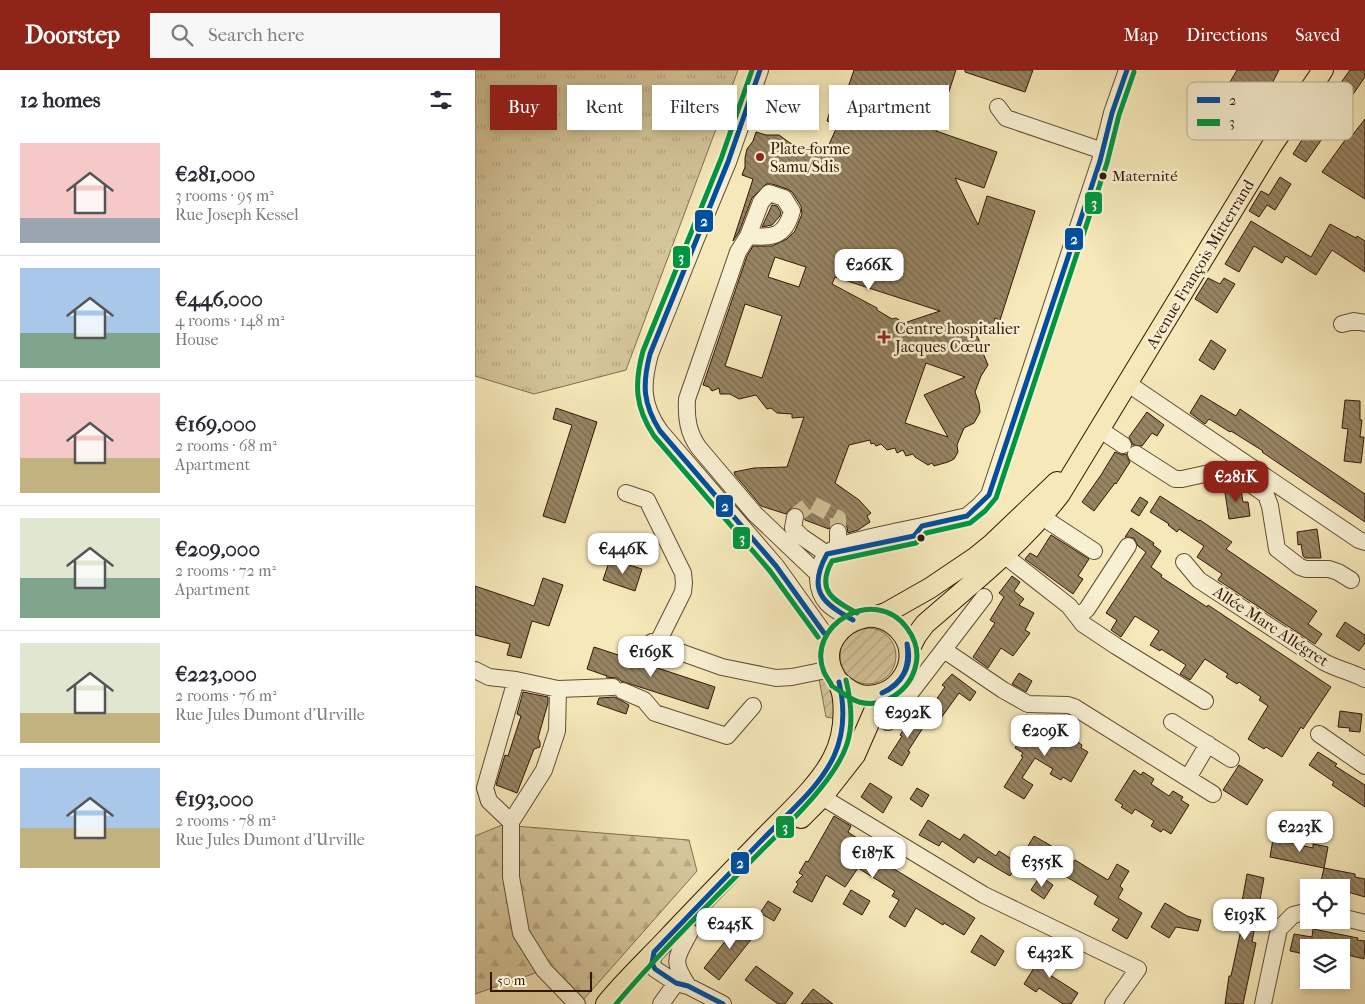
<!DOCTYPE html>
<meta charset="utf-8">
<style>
body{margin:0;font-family:"IM FELL French Canon",serif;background:#f7f7f7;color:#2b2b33;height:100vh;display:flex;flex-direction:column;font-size:19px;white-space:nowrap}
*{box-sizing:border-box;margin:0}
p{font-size:16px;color:#7c7c81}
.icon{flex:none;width:28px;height:28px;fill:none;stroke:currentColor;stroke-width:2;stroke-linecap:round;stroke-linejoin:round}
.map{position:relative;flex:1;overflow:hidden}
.sheet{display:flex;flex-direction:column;background:#fff;width:475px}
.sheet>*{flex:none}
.top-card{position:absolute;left:15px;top:15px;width:475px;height:45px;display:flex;gap:10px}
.tools{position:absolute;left:825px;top:809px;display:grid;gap:10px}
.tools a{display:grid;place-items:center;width:50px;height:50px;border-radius:0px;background:#fff;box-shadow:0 2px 8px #0003;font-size:25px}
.scale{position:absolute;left:15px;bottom:12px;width:102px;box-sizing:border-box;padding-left:5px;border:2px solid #321805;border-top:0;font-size:14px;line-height:18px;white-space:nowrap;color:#321805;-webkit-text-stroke:4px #f8f0d2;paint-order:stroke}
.price{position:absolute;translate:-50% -42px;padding:0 11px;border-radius:10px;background:#fff;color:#222;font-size:16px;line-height:32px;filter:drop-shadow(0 1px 2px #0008)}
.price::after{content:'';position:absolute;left:50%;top:30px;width:15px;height:11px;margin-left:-8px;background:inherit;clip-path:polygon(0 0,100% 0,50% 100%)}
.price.selected{background:#8f2418;color:#fff}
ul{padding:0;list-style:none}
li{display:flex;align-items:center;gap:15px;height:125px;padding:0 20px}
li+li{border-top:1px solid #e1e1e2}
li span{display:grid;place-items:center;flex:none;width:140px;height:100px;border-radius:0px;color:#555}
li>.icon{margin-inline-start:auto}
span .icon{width:60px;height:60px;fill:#fffc;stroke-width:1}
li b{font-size:21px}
h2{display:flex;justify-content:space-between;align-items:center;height:60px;padding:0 20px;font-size:21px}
.tag{padding:0 18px;border-radius:0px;background:#fff;box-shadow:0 2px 8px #0003;font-size:18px;line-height:45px}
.tag.selected{background:#8f2418;color:#fff}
header{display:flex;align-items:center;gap:30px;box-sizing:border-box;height:70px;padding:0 25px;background:#8f2418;color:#fff}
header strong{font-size:24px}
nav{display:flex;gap:28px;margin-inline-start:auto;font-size:18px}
.search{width:350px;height:45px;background:#f7f7f7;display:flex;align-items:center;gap:12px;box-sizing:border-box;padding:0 18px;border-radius:0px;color:#7c7c81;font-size:19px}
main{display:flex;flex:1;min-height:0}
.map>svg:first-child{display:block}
.grass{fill:url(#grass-tufts);stroke:#836e50}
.forest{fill:url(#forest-firs);stroke:#836e50}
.garden{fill:url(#garden-furrows);stroke:#836e50}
.building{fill:url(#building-back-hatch);stroke:#321805;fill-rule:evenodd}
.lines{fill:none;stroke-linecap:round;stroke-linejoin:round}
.minor-tunnel{stroke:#cebe95;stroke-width:16;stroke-dasharray:16 8;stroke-linecap:butt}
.minor-casing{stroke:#634c32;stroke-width:18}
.major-casing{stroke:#321805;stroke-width:22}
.minor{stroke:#f8f0d2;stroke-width:16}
.major{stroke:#f5e8b9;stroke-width:20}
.bus-1-casing{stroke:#f8f0d2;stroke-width:9}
.bus-2-casing{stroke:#f8f0d2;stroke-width:9}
.bus-1{stroke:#004f9f;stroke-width:5}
.bus-2{stroke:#009641;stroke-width:5}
.poi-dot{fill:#8f2418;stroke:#f8f0d2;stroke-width:2}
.bus-dot{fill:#321805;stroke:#f8f0d2;stroke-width:2}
.labels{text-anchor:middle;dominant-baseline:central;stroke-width:5;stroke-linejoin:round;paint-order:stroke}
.bus-label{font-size:15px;fill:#321805;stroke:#f8f0d2;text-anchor:start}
.poi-label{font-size:16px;fill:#321805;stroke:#f8f0d2;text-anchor:start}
.street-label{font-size:16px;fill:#321805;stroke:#f8f0d2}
.key{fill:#f8f0d2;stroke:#bdaf94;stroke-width:1}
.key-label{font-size:14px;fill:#321805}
.line-badge{stroke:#f8f0d2;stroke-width:2}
.badge-label{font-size:14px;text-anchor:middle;font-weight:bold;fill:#fff}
</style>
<header>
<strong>Doorstep</strong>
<div class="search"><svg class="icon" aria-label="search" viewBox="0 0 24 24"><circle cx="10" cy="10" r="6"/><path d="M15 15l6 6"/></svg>Search here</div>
<nav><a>Map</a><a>Directions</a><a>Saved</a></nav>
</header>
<main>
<section class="sheet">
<h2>12 homes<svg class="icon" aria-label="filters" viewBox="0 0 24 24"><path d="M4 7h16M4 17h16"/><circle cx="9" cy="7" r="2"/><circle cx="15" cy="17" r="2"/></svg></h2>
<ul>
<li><span style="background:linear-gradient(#f6c9c9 75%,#9aa5b1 0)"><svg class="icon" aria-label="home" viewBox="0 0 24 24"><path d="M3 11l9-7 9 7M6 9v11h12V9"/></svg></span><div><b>€281,000</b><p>3 rooms · 95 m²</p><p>Rue Joseph Kessel</p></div></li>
<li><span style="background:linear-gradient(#a9c7e8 65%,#7fa58c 0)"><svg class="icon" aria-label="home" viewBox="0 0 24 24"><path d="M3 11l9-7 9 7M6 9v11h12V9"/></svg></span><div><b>€446,000</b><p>4 rooms · 148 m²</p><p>House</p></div></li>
<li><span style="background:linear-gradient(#f6c9c9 65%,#c2b280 0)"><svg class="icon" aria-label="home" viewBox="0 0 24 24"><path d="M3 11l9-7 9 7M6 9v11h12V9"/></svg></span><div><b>€169,000</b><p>2 rooms · 68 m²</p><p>Apartment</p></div></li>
<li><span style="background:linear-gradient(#dfe7d0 60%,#7fa58c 0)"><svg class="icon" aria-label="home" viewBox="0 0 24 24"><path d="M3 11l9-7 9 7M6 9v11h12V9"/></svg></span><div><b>€209,000</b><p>2 rooms · 72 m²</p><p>Apartment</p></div></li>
<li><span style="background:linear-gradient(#dfe7d0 70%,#c2b280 0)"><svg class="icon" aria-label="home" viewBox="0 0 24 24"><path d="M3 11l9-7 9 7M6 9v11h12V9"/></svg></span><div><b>€223,000</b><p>2 rooms · 76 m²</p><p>Rue Jules Dumont d'Urville</p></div></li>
<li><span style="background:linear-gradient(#a9c7e8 60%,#c2b280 0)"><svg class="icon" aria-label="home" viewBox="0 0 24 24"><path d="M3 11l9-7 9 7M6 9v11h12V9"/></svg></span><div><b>€193,000</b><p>2 rooms · 78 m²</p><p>Rue Jules Dumont d'Urville</p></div></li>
</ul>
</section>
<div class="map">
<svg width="890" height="934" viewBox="0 0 890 934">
<defs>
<pattern id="grass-tufts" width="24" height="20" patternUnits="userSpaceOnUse" patternTransform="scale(1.25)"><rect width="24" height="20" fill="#d4c59a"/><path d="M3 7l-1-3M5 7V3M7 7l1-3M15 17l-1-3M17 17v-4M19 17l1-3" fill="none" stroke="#b6a883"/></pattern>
<pattern id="forest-firs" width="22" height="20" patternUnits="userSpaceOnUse" patternTransform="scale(1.25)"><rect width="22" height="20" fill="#d4c59a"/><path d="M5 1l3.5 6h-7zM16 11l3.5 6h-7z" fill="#b6a883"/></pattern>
<pattern id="garden-furrows" width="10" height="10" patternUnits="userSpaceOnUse" patternTransform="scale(1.25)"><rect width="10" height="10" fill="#d4c59a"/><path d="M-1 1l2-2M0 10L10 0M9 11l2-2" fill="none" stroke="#b6a883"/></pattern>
<pattern id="building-back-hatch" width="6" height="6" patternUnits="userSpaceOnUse" patternTransform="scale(1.25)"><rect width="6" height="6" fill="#978463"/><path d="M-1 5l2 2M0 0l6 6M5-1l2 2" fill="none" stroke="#7c6b50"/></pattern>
</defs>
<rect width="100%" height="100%" fill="#f5e8b9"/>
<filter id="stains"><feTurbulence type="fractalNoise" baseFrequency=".004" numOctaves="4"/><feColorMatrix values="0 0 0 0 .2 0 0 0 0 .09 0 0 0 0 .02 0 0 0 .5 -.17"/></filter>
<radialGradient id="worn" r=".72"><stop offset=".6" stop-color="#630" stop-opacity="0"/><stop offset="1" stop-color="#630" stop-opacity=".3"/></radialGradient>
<!-- grass -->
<path class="grass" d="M0 0H263L151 300 59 324 0 306Z"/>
<!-- forest -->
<path class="forest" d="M27 755 214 770 222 801 109 929 72 899 0 924V766Z"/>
<!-- garden -->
<path class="garden" d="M365 586a28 28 0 1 1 56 0a28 28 0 1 1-56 0Z
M352 607 360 621 363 649 351 647 344 609Z"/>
<!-- building -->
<path class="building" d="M379 0H481L461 61 522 82 509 118 480 108 503 155 512 126 560 141 525 250 520 248 517 260 496 253 509 281 508 283 513 295 506 306 500 322 504 333 505 342 499 353 489 358 482 375 483 382 479 389 473 392 459 396 457 393 453 395 440 387 438 384 431 386 428 380 422 383 420 378 412 380 406 374 401 376 399 373 396 374 395 370 374 375 360 413 384 430 396 443 392 446 395 452 383 460 373 463 372 457 368 453H358L354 459 330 450 329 443 322 437 316 438 311 444 286 436 260 405 259 402 279 398 312 397 329 347 317 348V344L302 343 296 338 292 339 281 325 264 329 255 324H245L244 318 237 321 234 317 228 315 272 186 278 176H297L312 169 320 161 327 144 326 136 317 122 312 119 297 114H291L277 128 264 162 258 171 278 109 267 105 270 97V88L272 79 278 71 281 62 291 65H304L315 73 342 82 343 78 351 81 361 59 359 58 360 54 352 51 356 38H359L362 28 369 29ZM300 187 331 197 324 217 293 207ZM360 207 403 221 465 241 429 253 421 248 417 249 402 240V238L357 214ZM270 234 307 246 287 308 250 296ZM451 293 490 307 449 325 473 367 430 353Z
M490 0H558L550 22 490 2Z
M762 0H804L789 29 755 12Z
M875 0H890V7L831 92 818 84 840 49Z
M890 49V129L847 102 873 66 876 67Z
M805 107 816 114 800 140 792 135 784 147 774 141 786 121 794 125Z
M297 135 302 136 306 142 305 146 297 155 287 157Z
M776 151 836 187 855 154 881 168 882 166 890 171V202L857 180 841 205 811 186 807 193 779 176 764 202 750 194Z
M733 208 745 214 749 208 760 214 742 243 720 229Z
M736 270 751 280 739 300 724 290Z
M726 325 761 346 765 339 890 424V452L787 382 788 381 756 361 755 362 734 349 730 354 715 343Z
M870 330 885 331V350H887L885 367H889L886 393 869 391 873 359 867 358Z
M81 338 122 352 90 453 68 446 97 355 78 349Z
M672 342 689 355 682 366 677 363 667 376 658 375 654 367Z
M640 382 647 385 651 384 655 392 641 414 640 413 619 441 607 432 626 405Z
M759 415 766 420 768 432H773L775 446 754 449 749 416Z
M685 426 724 451 725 450 757 472 751 479 842 541 833 554 847 564 840 574 743 510 747 504 722 487 729 476 704 459 702 462 693 455 694 454 675 442Z
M665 427 673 432 664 446 656 441Z
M656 458 679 473 678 475 686 481 676 497 687 505 686 507 732 537 733 535 856 617 828 659 826 657 807 687 791 677 789 679 773 669 793 636 784 630 786 627 764 612 762 614 751 607 753 604 730 589 715 610 705 604 711 595 686 579 685 581 675 575 684 561 660 546 646 567 636 560 642 550 631 543 671 482 663 476 659 468 650 467Z
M842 459 846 488H830L828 486 826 474 823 475 822 462Z
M576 465 614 489 603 506 608 509 598 524 550 489 555 483 562 487Z
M135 489 167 499 160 521 128 510Z
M537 506 545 512 539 521 549 529 544 535 559 543 550 560 555 563 538 586 526 578 513 598 498 587 520 553 515 550 529 527 524 523Z
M68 508 88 515 74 556 57 551 46 588 32 585 35 574 0 565V516L59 536Z
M870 552 890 565V573L884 581 861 566Z
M119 577 240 617 233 639 146 611 142 608 131 607 132 606 112 599Z
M544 603 557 611 551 622 537 614Z
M477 604 501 622 495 631 484 623 461 655 449 647 470 617 467 615Z
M48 622 73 627V633L63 668 65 672V677L59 679 42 723 21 715 30 685 33 686 46 646 42 644Z
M140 627 154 635 151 644 122 634 124 628Z
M865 641 887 644 885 662 874 661 875 658 863 657Z
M440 642 453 650 433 681 435 682 427 696 413 688 427 666 425 665Z
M558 649 565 654 567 651 578 657 574 662 594 673 597 668 607 675 606 678 613 682 596 712 588 707 586 710 575 704 578 699 560 688 547 708 558 715 549 729 529 717 548 687 546 686 548 683 540 678Z
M843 682 862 694 860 696 890 715V737L857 715 859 712 834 695Z
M764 695 788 710 772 735 748 720Z
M659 700 666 705 668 702 679 709 676 714 694 726 698 721 708 727 706 730 714 735 696 764 688 759 686 762 676 756 679 751 660 739 657 744 646 737 648 735 640 730Z
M395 713 417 727 408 743 386 727Z
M442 718 454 725 447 737 435 729Z
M359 746 376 756 373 762 385 770 381 776 500 848 489 865 469 853 468 855 441 838 430 857 414 847 424 830 417 826 420 821 383 798 370 817 351 805 337 832 318 822 323 814 321 812 328 805 324 803 331 791 333 792Z
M453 750 485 770 489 764 521 786 524 781 543 793 535 806 503 787 499 793 467 771 464 776 444 765Z
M559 766 580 778 571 793 550 781Z
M798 769 838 778V774L853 777 849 798 795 787Z
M600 790 633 810 642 794 654 801 645 816 648 819 643 828 667 843 652 869 637 860 644 849 619 834 623 826 590 806Z
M849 798 880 804V807L890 809V827L866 820V818L845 816Z
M772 804 789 808 777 872 781 873 768 934H750L754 906H756L766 860 762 859Z
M565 806 578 815 569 829 556 820Z
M376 820 395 831 387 845 368 834Z
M293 831 306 839 299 851 285 843Z
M690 833 712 846 726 850 723 861 701 857 694 868 676 857Z
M267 850 282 862 244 910 229 898Z
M838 859 883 868 882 870 890 871 889 889 873 885V883L866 882V878H834V885L815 881 819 864 837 867Z
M506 865 529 881 520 896 496 882Z
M569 877 586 887 575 905 603 923 596 934H588L564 918 561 922 549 914 565 888 563 886Z
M281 896 318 923 310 934H303L270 910Z
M338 919 358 934H326Z"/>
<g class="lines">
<!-- minor-tunnel -->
<path class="minor-tunnel" d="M320 447 321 445 336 433 363 448V462"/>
<defs>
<path id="minor" d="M285 0 253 92 221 169 175 284C167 314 166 334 185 361L301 496 351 566 356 575
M523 37 531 48 628 81
M273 166C298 168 310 167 317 141L309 128 294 123 286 132 273 166 263 182 212 329C211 348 213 363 224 378L280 444 343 504
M867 254 879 251 890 253
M652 313 884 470 890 472
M624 359 648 375
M661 384 700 409H707L748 400 755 401 763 405 791 425 795 436 802 479 825 497 831 499H854L863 502 876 510
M151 423 172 430 208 503 209 513 208 522 182 574
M320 447 318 458 327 467 352 484 362 482
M567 447 619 481
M363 462V478
M520 478 594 536 608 554 641 576 730 631
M709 492 724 510 849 592C862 599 876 602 890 609
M603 547 612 539 653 476
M378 550C360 540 344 534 343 509 343 501 345 491 352 484 363 472 411 464 428 460 449 456 471 451 492 446L504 436 514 425 625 91 637 43 652 0
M177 572 247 597 301 608 317 607 356 599
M469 580 528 620 553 634 593 635 599 637 738 724
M0 600 14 607 41 610 83 619 82 661 69 700 36 752V807L46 863 69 900 102 934
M83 619 138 617
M148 621 169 630 180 643 252 666 278 636
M413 652 509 527
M697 652 756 689
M844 664 890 696
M713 708 733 674
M347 727 509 825 663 899 638 934
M36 752 14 731 10 718 41 610
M866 847 890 853
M179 882 177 893 180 899 201 913 213 916 248 934
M213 916C196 890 201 888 215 862
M186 934 201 913
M788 934 804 859 818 845 834 841"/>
<path id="major" d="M399 547 411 543 455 518 501 487 517 474 582 412
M434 580 441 566 450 554C497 513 547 474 585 424L796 77 848 0
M326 748 347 727 380 685 404 630 409 624
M131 934C149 912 170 892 190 871 223 836 256 802 289 768 311 745 344 716 358 688 368 669 370 650 368 629 367 615 360 609 356 598 348 574 366 553 388 548 402 544 416 551 425 561 450 589 422 632 386 625 377 623 371 618 364 612"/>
</defs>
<!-- minor casing -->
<use href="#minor" class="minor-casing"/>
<!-- major casing -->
<use href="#major" class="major-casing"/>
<!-- minor -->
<use href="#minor" class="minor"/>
<!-- major -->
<use href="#major" class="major"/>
<defs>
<path id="bus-1" d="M285 0 253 92 175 284C167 315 168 334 185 361L301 496 349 563
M378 550C347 533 332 520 352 484L439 466 447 456 492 446 514 425 625 91 637 43 652 0
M407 623C429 612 435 597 432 574
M407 623C427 615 438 595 432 574
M248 934 213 916 201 913 180 899 177 893 179 882C216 843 253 805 290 767 314 742 344 718 359 686 370 662 370 638 364 612"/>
<path id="bus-2" d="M277 0 246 89 168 281C159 314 160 337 179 366L295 501 343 567
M382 543C357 530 341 520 357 491L441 473 451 463 495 453 510 441 521 428 632 93 644 45 659 2
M357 616C355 611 351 607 349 602 330 556 399 514 432 558 440 569 444 581 441 594 436 620 409 639 384 632 375 629 368 623 360 618
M141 934C186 881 236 832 285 782 313 754 360 711 372 674 379 653 376 631 371 610"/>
</defs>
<!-- bus-1 casing -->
<use href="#bus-1" class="bus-1-casing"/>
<!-- bus-2 casing -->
<use href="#bus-2" class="bus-2-casing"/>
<!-- bus-1 -->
<use href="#bus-1" class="bus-1"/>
<!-- bus-2 -->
<use href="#bus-2" class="bus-2"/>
</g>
<!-- markers -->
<g class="poi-dot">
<circle cx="285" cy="87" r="5"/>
<path d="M406.5 259.5h5v5h5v5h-5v5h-5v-5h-5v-5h5z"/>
</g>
<g class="bus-dot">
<circle cx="628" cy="106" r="4.5"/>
<circle cx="446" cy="468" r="4.5"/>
</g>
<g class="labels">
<!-- bus labels -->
<g class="bus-label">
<text x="637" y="106">Maternité</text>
</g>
<!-- poi labels -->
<g class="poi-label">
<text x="295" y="78">Plate-forme<tspan x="295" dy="18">Samu/Sdis</tspan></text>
<text x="420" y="258">Centre hospitalier<tspan x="420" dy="18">Jacques Cœur</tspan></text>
</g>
<!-- street labels -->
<g class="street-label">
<text transform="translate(725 194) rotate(-59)">Avenue François Mitterrand</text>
<text transform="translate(796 556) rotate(33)">Allée Marc Allégret</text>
</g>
</g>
<!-- legend -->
<rect x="712" y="12" width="166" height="58" rx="8" class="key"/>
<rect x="722" y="27" width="23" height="6" fill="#004f9f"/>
<rect x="722" y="49" width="23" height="7" fill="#009641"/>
<g class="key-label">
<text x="754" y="35">2</text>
<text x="754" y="57">3</text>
</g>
<g class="line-badge">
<rect x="609" y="121" width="19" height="24" rx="5" fill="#009641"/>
<rect x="219" y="139" width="20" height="24" rx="5" fill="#004f9f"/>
<rect x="589" y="157" width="20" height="24" rx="5" fill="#004f9f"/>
<rect x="197" y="175" width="19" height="24" rx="5" fill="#009641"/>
<rect x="240" y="424" width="19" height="24" rx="5" fill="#004f9f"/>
<rect x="257" y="456" width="19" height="24" rx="5" fill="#009641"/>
<rect x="300" y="745" width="20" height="24" rx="5" fill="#009641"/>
<rect x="255" y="781" width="20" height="24" rx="5" fill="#004f9f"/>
</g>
<g class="badge-label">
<text x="619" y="138">3</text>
<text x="229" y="156">2</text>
<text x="599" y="174">2</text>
<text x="206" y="192">3</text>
<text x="250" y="441">2</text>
<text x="267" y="473">3</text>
<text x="310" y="762">3</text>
<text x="265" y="798">2</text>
</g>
<rect width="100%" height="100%" filter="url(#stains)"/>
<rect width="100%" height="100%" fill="url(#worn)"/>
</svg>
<div class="tools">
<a><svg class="icon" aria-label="locate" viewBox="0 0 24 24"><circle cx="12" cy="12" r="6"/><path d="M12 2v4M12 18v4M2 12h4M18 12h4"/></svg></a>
<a><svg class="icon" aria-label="layers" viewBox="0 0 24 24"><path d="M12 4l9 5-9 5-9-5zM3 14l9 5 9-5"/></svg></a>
</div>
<div class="scale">50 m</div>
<b class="price" style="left:394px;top:221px">€266K</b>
<b class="price selected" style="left:761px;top:433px">€281K</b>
<b class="price" style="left:148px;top:505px">€446K</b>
<b class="price" style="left:176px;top:608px">€169K</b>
<b class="price" style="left:433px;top:669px">€292K</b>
<b class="price" style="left:570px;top:687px">€209K</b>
<b class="price" style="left:825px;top:783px">€223K</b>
<b class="price" style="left:398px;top:809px">€187K</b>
<b class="price" style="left:567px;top:818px">€355K</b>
<b class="price" style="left:770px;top:871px">€193K</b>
<b class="price" style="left:255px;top:880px">€245K</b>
<b class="price" style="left:575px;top:909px">€432K</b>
<div class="top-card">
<a class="tag selected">Buy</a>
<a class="tag">Rent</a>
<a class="tag">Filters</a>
<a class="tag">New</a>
<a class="tag">Apartment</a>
</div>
</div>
</main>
